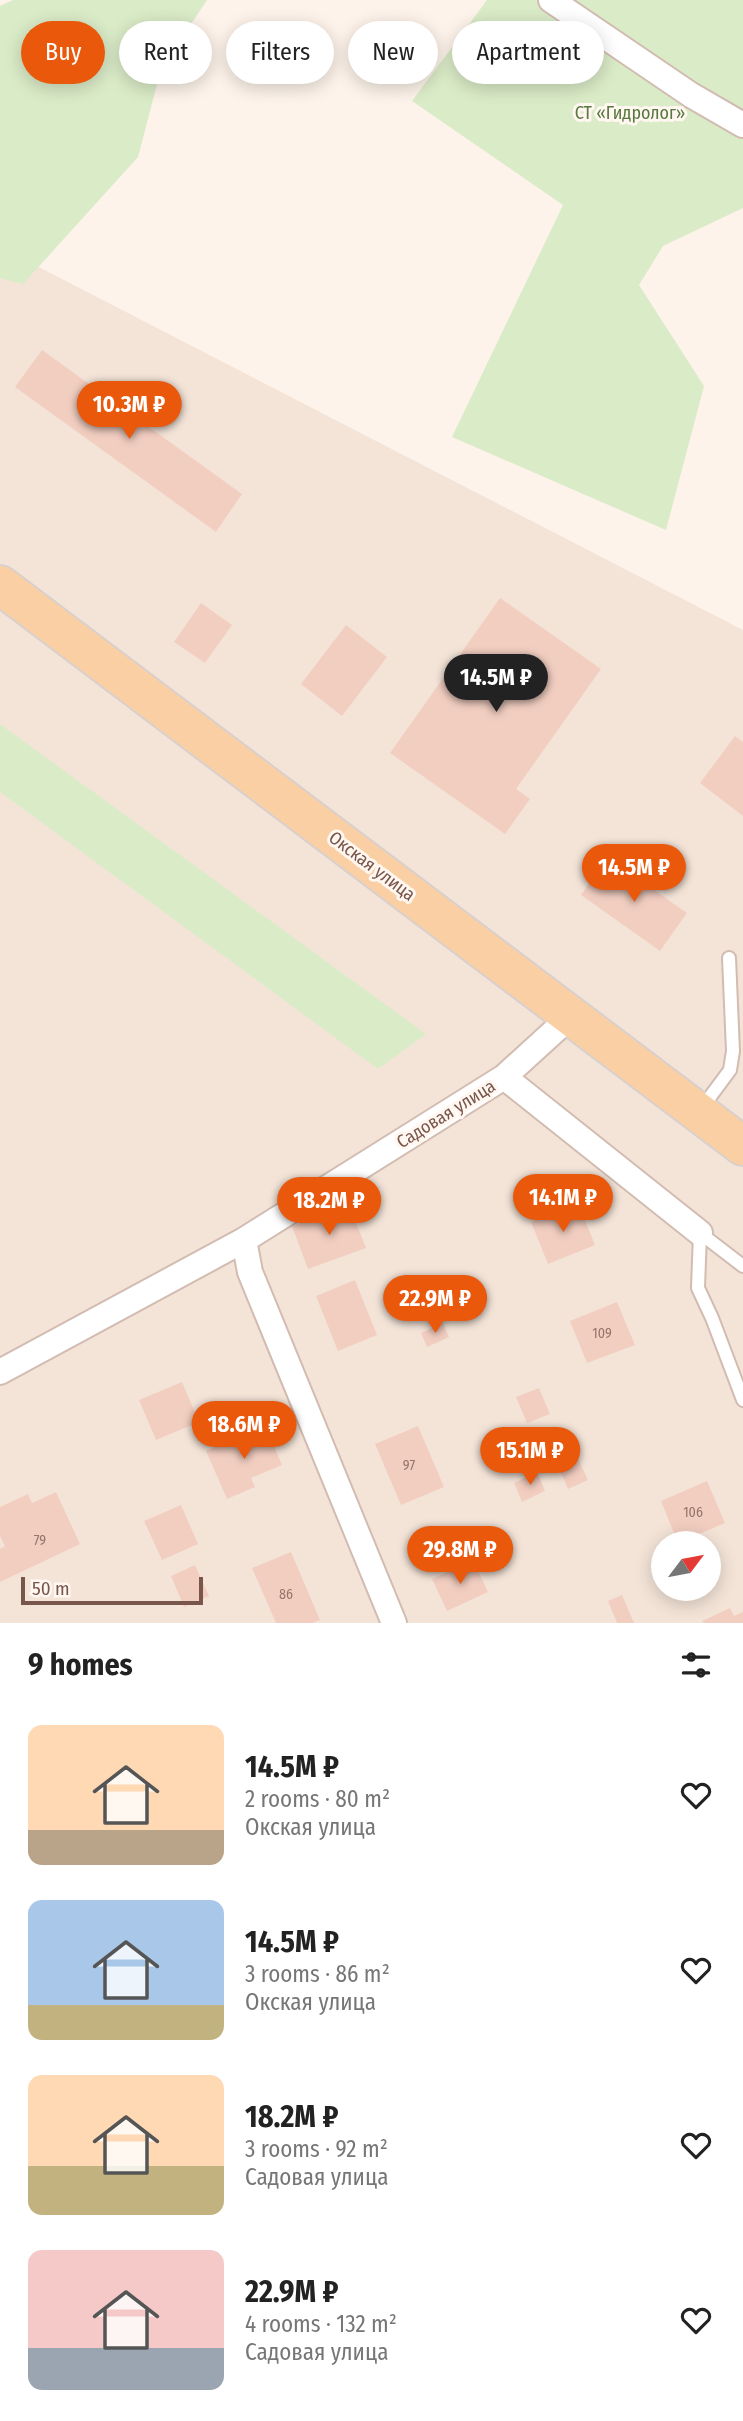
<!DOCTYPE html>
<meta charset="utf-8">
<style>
body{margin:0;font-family:"Fira Sans Condensed",sans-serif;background:#f2f2f2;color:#222;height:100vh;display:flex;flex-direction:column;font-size:26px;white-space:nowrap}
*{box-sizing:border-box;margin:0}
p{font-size:23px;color:#767676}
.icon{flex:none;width:38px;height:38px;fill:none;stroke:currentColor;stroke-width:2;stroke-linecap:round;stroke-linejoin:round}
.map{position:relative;height:1623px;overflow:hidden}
.panel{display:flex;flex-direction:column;background:#fff;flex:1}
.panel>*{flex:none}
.hud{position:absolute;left:21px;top:21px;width:702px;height:63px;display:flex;gap:14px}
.needle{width:46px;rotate:58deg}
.buttons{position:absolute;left:651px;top:1531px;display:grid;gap:14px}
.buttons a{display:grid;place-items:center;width:70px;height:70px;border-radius:50%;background:#fff;box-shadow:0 4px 18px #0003;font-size:35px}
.scale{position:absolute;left:21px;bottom:18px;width:182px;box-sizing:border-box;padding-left:7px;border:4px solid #78564c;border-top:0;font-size:19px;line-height:24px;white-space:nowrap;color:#78564c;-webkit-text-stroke:5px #fff7f0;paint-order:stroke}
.price{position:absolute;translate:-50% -60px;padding:0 16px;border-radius:24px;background:#ea580c;color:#fff;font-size:23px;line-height:46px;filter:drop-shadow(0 2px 4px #0008)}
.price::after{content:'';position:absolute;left:50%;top:42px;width:21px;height:16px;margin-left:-10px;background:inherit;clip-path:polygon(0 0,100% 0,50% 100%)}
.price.current{background:#222;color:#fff}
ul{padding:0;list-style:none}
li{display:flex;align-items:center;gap:21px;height:175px;padding:0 28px}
li span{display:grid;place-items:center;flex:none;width:196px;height:140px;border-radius:14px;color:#555}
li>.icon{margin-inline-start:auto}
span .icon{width:84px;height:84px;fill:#fffc;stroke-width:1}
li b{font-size:30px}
h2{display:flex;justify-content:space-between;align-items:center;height:84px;padding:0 28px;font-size:30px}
.pill{padding:0 24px;border-radius:32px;background:#fff;box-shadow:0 4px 18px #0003;font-size:24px;line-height:63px}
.pill.current{background:#ea580c;color:#fff}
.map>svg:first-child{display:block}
.residential{fill:#f4e4d8;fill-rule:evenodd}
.green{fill:#daebc7}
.building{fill:#f2cec1}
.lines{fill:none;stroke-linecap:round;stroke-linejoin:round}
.service-casing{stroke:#d2bcb1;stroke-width:16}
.minor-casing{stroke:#d2bcb1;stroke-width:28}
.primary-casing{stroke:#d9d0cd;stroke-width:42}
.service{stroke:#fff;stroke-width:12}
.minor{stroke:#fff;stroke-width:24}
.primary{stroke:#facfa3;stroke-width:38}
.labels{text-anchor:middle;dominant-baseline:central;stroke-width:6;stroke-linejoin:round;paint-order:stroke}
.number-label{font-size:14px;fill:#967469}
.park-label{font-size:18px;fill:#587841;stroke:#fff7f0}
.street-label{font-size:18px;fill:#78564c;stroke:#fff7f0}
</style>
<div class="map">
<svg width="743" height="1623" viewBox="0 0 743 1623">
<rect width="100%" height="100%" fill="#fdf3ea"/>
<!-- residential -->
<path class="residential" d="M0 247 743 630V1623H0ZM663 1544H709V1589H663Z"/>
<!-- green -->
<path class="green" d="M13 0H207L161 69 138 157 23 284 0 278V6Z
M487 0H743V208L663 246 639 285 704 386 666 530 452 437 563 205 412 101Z
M0 724 426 1034 378 1069 0 792Z"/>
<!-- building -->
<path class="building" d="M42 350 242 494 216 532 15 387Z
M500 598 601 669 516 789 530 799 505 834 390 753Z
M201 603 232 625 205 663 174 642Z
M346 625 387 657 342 716 301 684Z
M735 736 743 742V816L700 783Z
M607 857 687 913 660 951 581 895Z
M578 1203 595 1245 548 1264 531 1222Z
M349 1205 366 1248 308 1269 292 1226Z
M355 1280 377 1335 338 1351 316 1296Z
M617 1302 635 1345 587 1363 570 1321Z
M443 1323 449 1337 427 1347 421 1333Z
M182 1382 199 1422 156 1440 139 1400Z
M539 1388 550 1414 527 1423 516 1397Z
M265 1425 282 1465 251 1478 255 1487 227 1499 206 1451Z
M418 1426 444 1487 401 1505 375 1444Z
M577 1457 588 1480 568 1489 558 1466Z
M537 1472 545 1491 522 1502 514 1483Z
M707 1481 725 1523 678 1543 661 1501Z
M56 1492 80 1544 0 1582V1549L5 1546 0 1536V1507L28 1494 32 1503Z
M181 1505 198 1544 162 1560 144 1521Z
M291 1552 320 1620 312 1623H276L252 1568Z
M473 1560 488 1592 447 1611 432 1579Z
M195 1565 209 1596 184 1607 171 1576Z
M622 1595 634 1623H617L608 1601Z
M730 1608 734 1616 743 1612V1623H704L702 1621Z"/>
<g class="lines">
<defs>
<path id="service" d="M701 1109 730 1070 733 1051 729 958
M700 1233 698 1288 712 1318 743 1400
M700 1233 743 1266"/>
<path id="minor" d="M551 0 691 95 743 125
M504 1077 700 1233
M244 1240 250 1272 394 1623
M0 1372 244 1240 504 1077 571 1016"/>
<path id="primary" d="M0 585 743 1146"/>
</defs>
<!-- service casing -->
<use href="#service" class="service-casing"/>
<!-- minor casing -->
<use href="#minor" class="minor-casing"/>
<!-- primary casing -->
<use href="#primary" class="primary-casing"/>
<!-- service -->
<use href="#service" class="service"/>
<!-- minor -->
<use href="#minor" class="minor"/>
<!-- primary -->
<use href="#primary" class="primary"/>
</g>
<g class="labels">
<!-- number labels -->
<g class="number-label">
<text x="602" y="1333">109</text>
<text x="409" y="1465">97</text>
<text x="693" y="1512">106</text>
<text x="40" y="1540">79</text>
<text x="286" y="1594">86</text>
</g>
<!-- park labels -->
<g class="park-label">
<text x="630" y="113">СТ «Гидролог»</text>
</g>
<!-- street labels -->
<g class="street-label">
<text transform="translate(372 866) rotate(37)">Окская улица</text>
<text transform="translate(446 1114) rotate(-32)">Садовая улица</text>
</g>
</g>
</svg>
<div class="buttons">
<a><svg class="needle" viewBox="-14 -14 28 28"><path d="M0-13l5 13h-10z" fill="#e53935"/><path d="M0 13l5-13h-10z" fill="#767676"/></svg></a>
</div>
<div class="scale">50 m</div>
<b class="price" style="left:129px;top:441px">10.3M ₽</b>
<b class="price current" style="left:496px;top:714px">14.5M ₽</b>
<b class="price" style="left:634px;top:904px">14.5M ₽</b>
<b class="price" style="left:563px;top:1234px">14.1M ₽</b>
<b class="price" style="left:329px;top:1237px">18.2M ₽</b>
<b class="price" style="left:435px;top:1335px">22.9M ₽</b>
<b class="price" style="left:244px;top:1461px">18.6M ₽</b>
<b class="price" style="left:530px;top:1487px">15.1M ₽</b>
<b class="price" style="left:460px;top:1586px">29.8M ₽</b>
<div class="hud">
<a class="pill current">Buy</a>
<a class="pill">Rent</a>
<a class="pill">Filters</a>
<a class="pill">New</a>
<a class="pill">Apartment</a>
</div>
</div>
<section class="panel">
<h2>9 homes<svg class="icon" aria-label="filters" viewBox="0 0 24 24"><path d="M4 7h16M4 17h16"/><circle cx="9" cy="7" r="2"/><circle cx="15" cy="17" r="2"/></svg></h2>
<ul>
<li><span style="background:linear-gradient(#ffd9b3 75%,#b9a48a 0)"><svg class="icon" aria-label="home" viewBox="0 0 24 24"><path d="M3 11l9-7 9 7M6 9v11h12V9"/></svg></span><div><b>14.5M ₽</b><p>2 rooms · 80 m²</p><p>Окская улица</p></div><svg class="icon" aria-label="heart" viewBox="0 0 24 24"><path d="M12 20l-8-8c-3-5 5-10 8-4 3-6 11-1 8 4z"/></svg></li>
<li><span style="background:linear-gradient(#a9c7e8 75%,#c2b280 0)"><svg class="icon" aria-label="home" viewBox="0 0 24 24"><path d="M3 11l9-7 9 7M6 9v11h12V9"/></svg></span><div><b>14.5M ₽</b><p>3 rooms · 86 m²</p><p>Окская улица</p></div><svg class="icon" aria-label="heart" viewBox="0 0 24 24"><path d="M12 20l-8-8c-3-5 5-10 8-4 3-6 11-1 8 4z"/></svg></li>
<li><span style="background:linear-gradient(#ffd9b3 65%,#c2b280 0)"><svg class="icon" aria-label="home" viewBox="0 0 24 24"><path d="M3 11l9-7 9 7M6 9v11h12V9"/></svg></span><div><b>18.2M ₽</b><p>3 rooms · 92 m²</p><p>Садовая улица</p></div><svg class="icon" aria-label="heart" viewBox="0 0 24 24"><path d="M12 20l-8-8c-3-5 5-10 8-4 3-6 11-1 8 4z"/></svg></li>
<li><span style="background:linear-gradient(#f6c9c9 70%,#9aa5b1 0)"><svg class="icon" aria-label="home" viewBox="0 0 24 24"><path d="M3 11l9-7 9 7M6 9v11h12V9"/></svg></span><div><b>22.9M ₽</b><p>4 rooms · 132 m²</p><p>Садовая улица</p></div><svg class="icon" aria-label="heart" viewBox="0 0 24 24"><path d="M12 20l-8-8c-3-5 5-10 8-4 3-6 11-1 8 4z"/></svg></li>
</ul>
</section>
